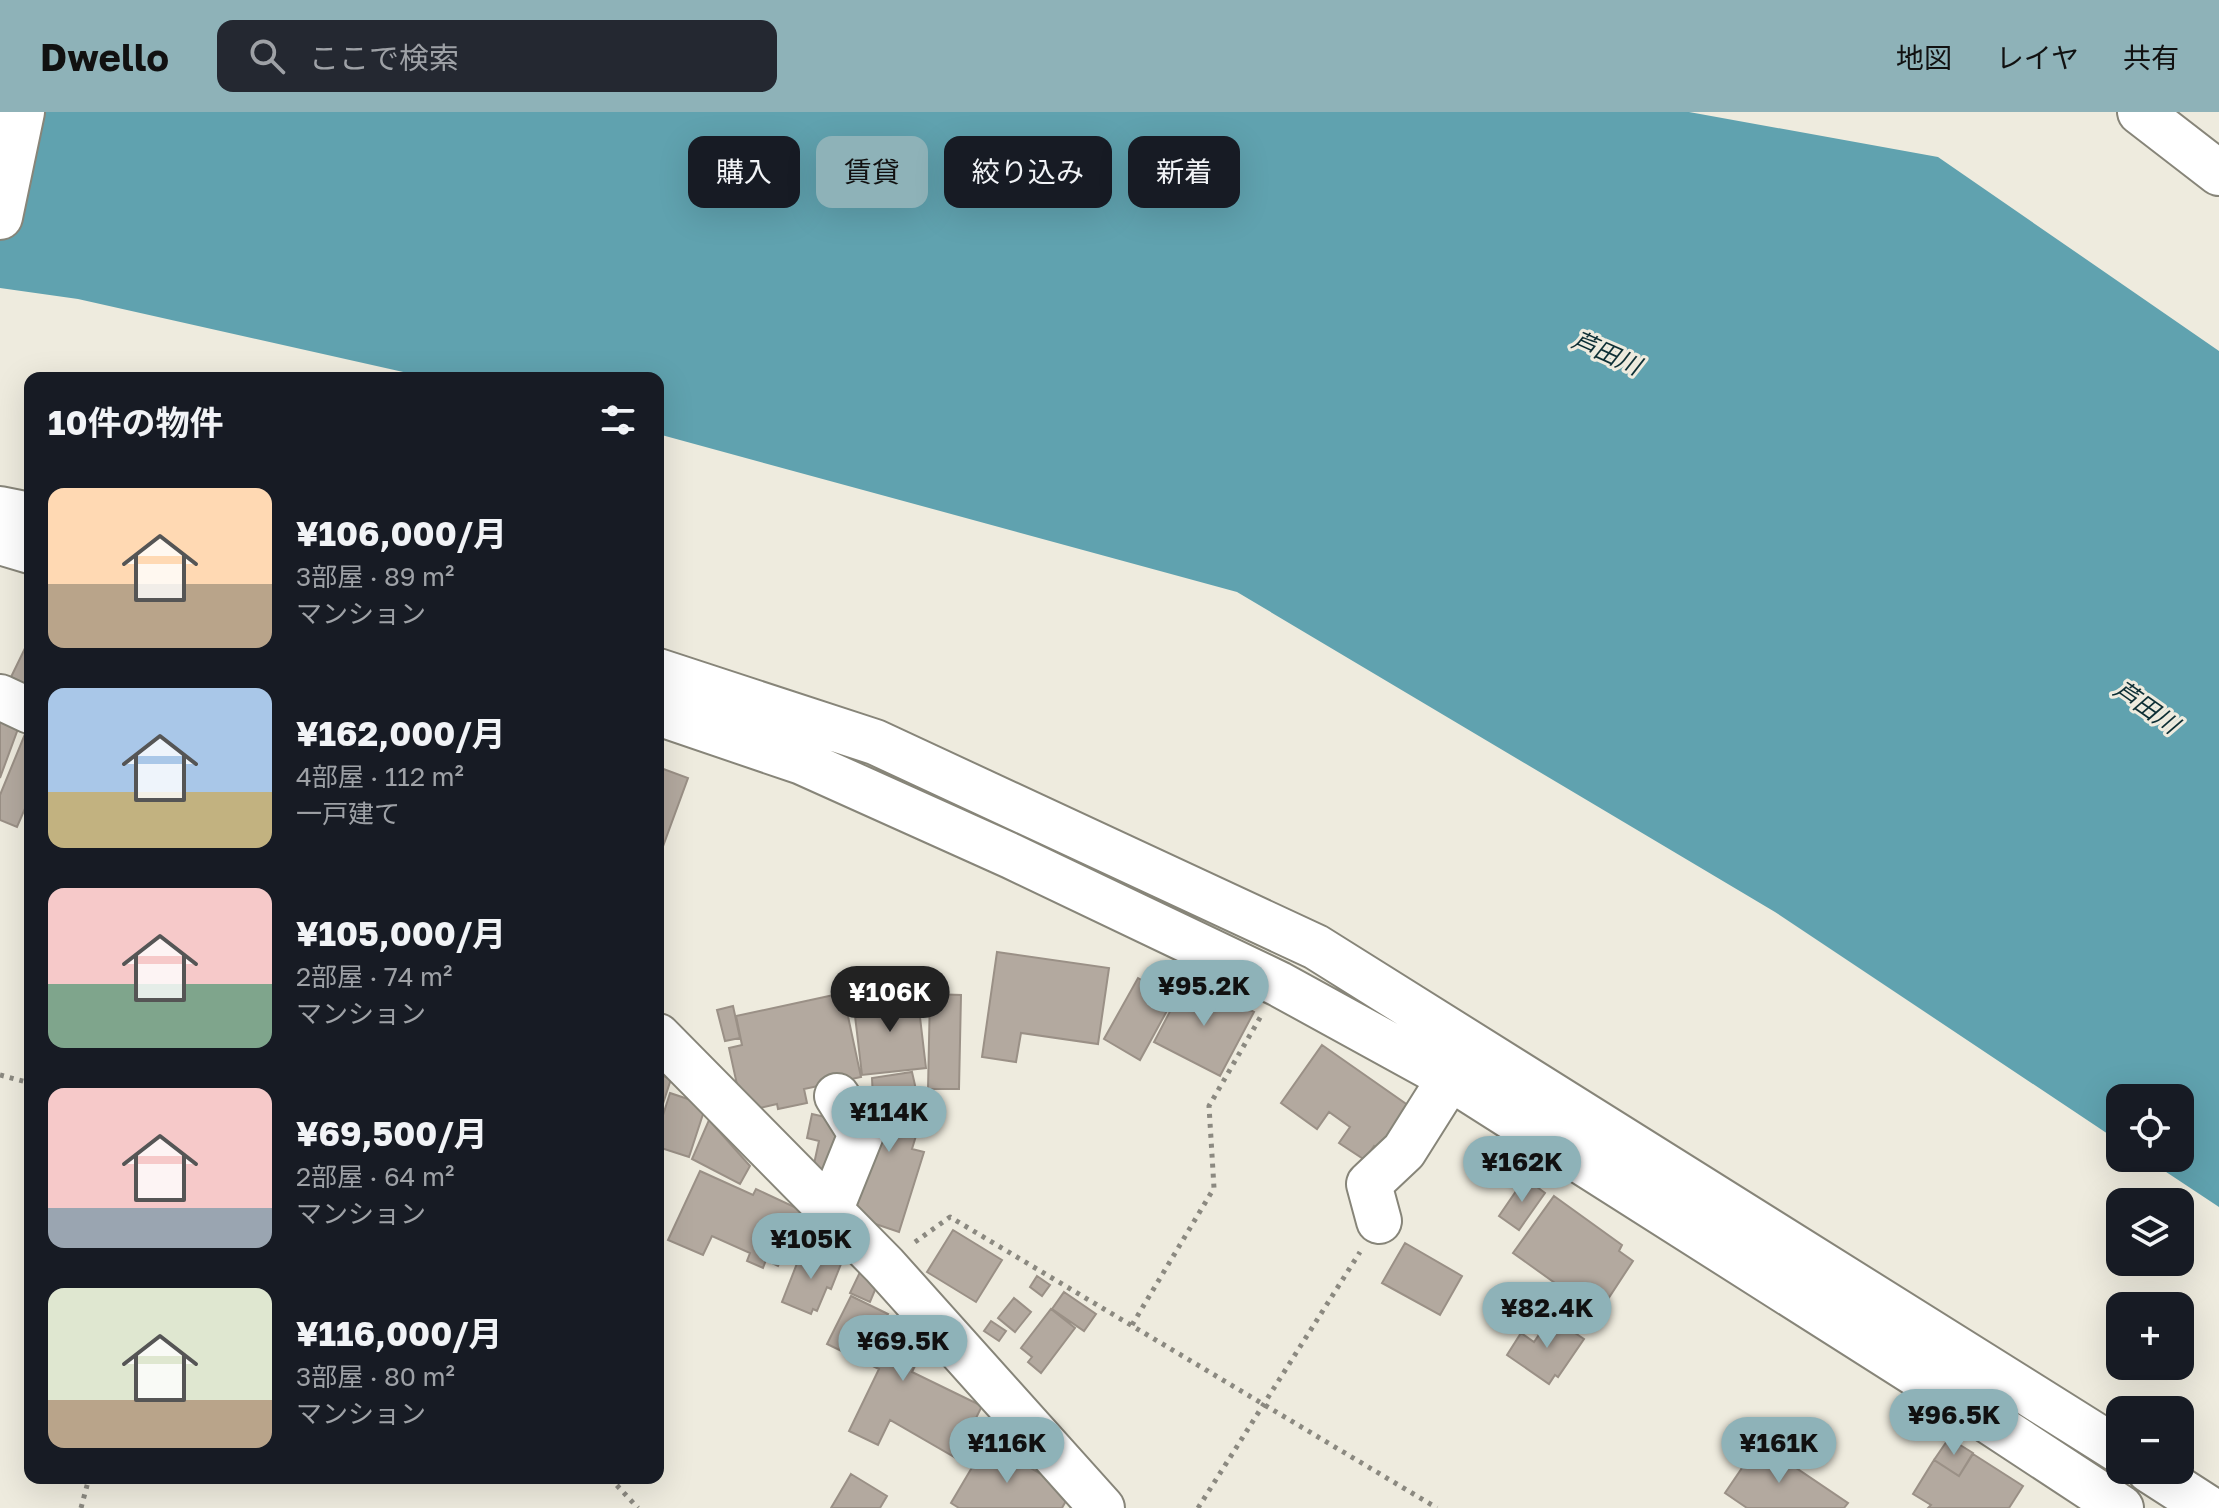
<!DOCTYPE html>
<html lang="ja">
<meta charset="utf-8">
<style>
body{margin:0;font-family:"Golos Text","Noto Sans JP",sans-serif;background:#242831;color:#f1f3f6;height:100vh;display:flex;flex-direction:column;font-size:30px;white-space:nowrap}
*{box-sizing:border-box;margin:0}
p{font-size:26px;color:#9ea1a6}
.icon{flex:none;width:44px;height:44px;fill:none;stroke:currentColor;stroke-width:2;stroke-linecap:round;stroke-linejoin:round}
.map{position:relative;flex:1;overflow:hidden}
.sheet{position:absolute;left:24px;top:260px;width:640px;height:1112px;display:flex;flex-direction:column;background:#171b24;border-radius:16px;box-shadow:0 8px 32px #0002}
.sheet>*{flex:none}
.top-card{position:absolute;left:688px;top:24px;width:760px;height:72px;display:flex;gap:16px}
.fabs{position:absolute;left:2106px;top:972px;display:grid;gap:16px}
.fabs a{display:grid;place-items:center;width:88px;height:88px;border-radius:16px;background:#171b24;box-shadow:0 8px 32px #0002;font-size:40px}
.price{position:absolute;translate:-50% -68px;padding:0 18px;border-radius:28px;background:#8eb2b8;color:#111;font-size:26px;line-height:52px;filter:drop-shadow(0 2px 4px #0008)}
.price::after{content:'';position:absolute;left:50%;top:48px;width:24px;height:18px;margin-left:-12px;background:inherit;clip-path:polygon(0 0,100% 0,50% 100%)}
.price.selected{background:#222;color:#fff}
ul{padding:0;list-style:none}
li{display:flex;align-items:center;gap:24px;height:200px;padding:0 24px}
li span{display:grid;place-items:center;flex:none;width:224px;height:160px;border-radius:16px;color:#555}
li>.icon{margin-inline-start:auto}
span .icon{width:96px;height:96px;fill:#fffc;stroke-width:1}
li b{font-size:34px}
h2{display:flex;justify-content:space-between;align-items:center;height:96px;padding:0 24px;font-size:34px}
.tag{padding:0 28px;border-radius:16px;background:#171b24;box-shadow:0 8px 32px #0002;font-size:28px;line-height:72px}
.tag.selected{background:#8eb2b8;color:#111}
header{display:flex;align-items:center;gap:48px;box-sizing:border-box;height:112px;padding:0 40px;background:#8eb2b8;color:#111}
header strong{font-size:38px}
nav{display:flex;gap:44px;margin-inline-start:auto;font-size:28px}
.search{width:560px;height:72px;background:#242831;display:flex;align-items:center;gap:20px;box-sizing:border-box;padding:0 28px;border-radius:16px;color:#9ea1a6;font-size:30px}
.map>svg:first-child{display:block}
.water{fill:#60a2af}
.building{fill:#b3a99f;stroke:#9a9086;stroke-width:2}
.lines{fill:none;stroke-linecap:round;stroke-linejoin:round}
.minor-casing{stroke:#878579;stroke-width:48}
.major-casing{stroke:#878579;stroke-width:48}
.path{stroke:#8b8980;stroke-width:5;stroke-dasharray:4 6;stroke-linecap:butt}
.minor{stroke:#fff;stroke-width:44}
.major{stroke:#fff;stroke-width:44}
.labels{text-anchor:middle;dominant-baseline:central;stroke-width:6;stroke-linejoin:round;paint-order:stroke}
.water-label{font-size:24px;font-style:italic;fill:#0d2f35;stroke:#eeebde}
</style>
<header>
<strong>Dwello</strong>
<div class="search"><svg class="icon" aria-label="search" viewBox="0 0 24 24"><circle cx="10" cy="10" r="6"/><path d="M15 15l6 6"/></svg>ここで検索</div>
<nav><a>地図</a><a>レイヤ</a><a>共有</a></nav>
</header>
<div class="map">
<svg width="2219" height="1396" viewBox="0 0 2219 1396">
<rect width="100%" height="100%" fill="#eeebde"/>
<!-- water -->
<path class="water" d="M0 0H1689L1938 45 2219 239V1095L2145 1046H2180V986H2120V1030L1775 800 1237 480 658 322V266H430L78 187 0 176Z"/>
<!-- building -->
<path class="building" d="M30 526V574L11 565Z
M0 607 19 614 0 666Z
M25 622 30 624V685L17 715 0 708V683Z
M658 655 688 666 658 748Z
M997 840 1109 856 1098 932 1021 921 1016 950 982 945Z
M1138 866 1174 886 1140 948 1104 927Z
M1187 867 1213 880 1206 895 1215 899 1223 884 1254 900 1220 964 1154 930Z
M917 880 926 956 862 963 853 887Z
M843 881 861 965 804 977 807 991 778 997 777 992 743 1000 729 936 742 933 736 904Z
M930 882 961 883 959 977H928Z
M733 894 740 926 725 929 717 898Z
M1322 933 1422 1003 1392 1047 1374 1034 1365 1048 1339 1031 1350 1015 1329 1000 1317 1017 1281 991Z
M912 960 922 1004 912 1037 924 1040 899 1120 855 1105 858 1095 848 1092 874 1009 872 966Z
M658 962 671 967 658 1007Z
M670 981 706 993 689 1045 658 1035V1019Z
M812 1002 852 1011 839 1067 812 1061 819 1029 807 1026Z
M709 1008 750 1054 740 1072 692 1047Z
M700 1059 753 1083 756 1077 803 1099 778 1154 766 1148 763 1156 747 1149 750 1141 712 1124 703 1143 668 1128Z
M1525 1066 1545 1081 1519 1118 1499 1104Z
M1554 1084 1622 1133 1619 1139 1633 1149 1608 1187 1586 1172 1576 1186 1513 1141Z
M809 1112 835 1123 827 1142 800 1132Z
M953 1118 1002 1148 976 1190 927 1160Z
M1405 1131 1462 1164 1440 1203 1382 1171Z
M803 1136 841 1152 831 1177 827 1175 817 1199 813 1197 811 1202 782 1190Z
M861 1158 880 1166 870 1190 850 1181Z
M1037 1164 1050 1173 1042 1184 1030 1175Z
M1064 1180 1096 1202 1084 1219 1052 1197Z
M851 1184 888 1202 883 1211 892 1215 897 1204 931 1221 912 1260 982 1294 972 1314 985 1321 974 1344 959 1337 956 1346 890 1308 878 1333 849 1319 879 1257 827 1232Z
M1014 1186 1031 1200 1015 1220 998 1206Z
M1051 1197 1075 1216 1041 1261 1028 1250 1032 1245 1021 1236Z
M1551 1205 1584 1227 1558 1265 1555 1263 1549 1272 1507 1243 1521 1221 1534 1230Z
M991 1209 1006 1219 999 1229 984 1219Z
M1007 1304 1017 1331 1010 1337 992 1316Z
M1949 1326 1973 1341 1959 1364 1934 1348Z
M987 1330 1071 1380 1062 1396H959L951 1391Z
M1759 1331 1848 1391 1844 1396H1747L1725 1381Z
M1973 1342 2023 1374 2009 1396H1928L1931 1393 1913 1382 1934 1348 1959 1364Z
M851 1362 887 1384 880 1396H831Z"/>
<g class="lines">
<defs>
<path id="minor" d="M2140 0 2219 61
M0 397 30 403
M0 430 30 439
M658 559 875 630 1316 835 2120 1339
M0 585 30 599
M658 601 802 650 1011 744 1279 872 1450 966 1946 1281 2121 1396
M658 924 884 1153 1102 1396
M830 1099 861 1022 837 984
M1379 1109 1369 1072 1404 1039 1450 966
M2149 1358 2208 1396"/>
<path id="major" d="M0 105 22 0"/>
</defs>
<!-- minor casing -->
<use href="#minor" class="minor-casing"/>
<!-- major casing -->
<use href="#major" class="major-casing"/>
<!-- path -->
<path class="path" d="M0 963 30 971
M915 1130 950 1105 1437 1396
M1132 1213 1214 1076 1209 994 1261 904
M610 1366 638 1396
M81 1396 89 1366
M1198 1396 1360 1140"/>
<!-- minor -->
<use href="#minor" class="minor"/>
<!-- major -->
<use href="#major" class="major"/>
</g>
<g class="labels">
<!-- water labels -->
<g class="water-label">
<text transform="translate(1607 240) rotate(24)">芦田川</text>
<text transform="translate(2147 594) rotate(35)">芦田川</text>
</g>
</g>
</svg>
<div class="fabs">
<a><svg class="icon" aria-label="locate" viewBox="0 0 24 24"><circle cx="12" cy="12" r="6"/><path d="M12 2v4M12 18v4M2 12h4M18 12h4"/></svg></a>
<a><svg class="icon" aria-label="layers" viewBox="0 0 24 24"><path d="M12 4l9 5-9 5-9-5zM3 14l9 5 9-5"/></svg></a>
<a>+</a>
<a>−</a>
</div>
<b class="price" style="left:1204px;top:916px">¥95.2K</b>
<b class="price selected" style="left:890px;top:922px">¥106K</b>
<b class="price" style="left:889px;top:1042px">¥114K</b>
<b class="price" style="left:1522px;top:1092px">¥162K</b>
<b class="price" style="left:811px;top:1169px">¥105K</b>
<b class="price" style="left:1547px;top:1238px">¥82.4K</b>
<b class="price" style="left:903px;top:1271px">¥69.5K</b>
<b class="price" style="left:1954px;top:1345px">¥96.5K</b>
<b class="price" style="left:1007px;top:1373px">¥116K</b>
<b class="price" style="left:1779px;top:1373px">¥161K</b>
<div class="top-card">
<a class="tag">購入</a>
<a class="tag selected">賃貸</a>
<a class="tag">絞り込み</a>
<a class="tag">新着</a>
</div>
<section class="sheet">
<h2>10件の物件<svg class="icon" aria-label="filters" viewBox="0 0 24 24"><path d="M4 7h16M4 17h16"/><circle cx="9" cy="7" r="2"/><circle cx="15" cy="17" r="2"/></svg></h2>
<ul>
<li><span style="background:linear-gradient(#ffd9b3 60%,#b9a48a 0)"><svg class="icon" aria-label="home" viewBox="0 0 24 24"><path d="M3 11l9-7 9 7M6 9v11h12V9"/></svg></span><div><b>¥106,000/月</b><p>3部屋 · 89 m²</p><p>マンション</p></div></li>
<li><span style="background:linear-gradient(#a9c7e8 65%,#c2b280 0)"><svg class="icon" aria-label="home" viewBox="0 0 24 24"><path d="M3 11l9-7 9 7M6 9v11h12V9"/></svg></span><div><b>¥162,000/月</b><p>4部屋 · 112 m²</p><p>一戸建て</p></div></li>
<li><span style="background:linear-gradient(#f6c9c9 60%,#7fa58c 0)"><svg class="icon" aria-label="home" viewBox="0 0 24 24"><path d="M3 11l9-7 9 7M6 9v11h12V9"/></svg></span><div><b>¥105,000/月</b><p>2部屋 · 74 m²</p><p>マンション</p></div></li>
<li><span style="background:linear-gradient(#f6c9c9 75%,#9aa5b1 0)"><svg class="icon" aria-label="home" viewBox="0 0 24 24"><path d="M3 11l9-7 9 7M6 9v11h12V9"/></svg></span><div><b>¥69,500/月</b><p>2部屋 · 64 m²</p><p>マンション</p></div></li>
<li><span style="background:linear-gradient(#dfe7d0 70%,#b9a48a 0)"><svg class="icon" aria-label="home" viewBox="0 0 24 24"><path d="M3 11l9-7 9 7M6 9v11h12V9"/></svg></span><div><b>¥116,000/月</b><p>3部屋 · 80 m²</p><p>マンション</p></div></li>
</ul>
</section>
</div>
